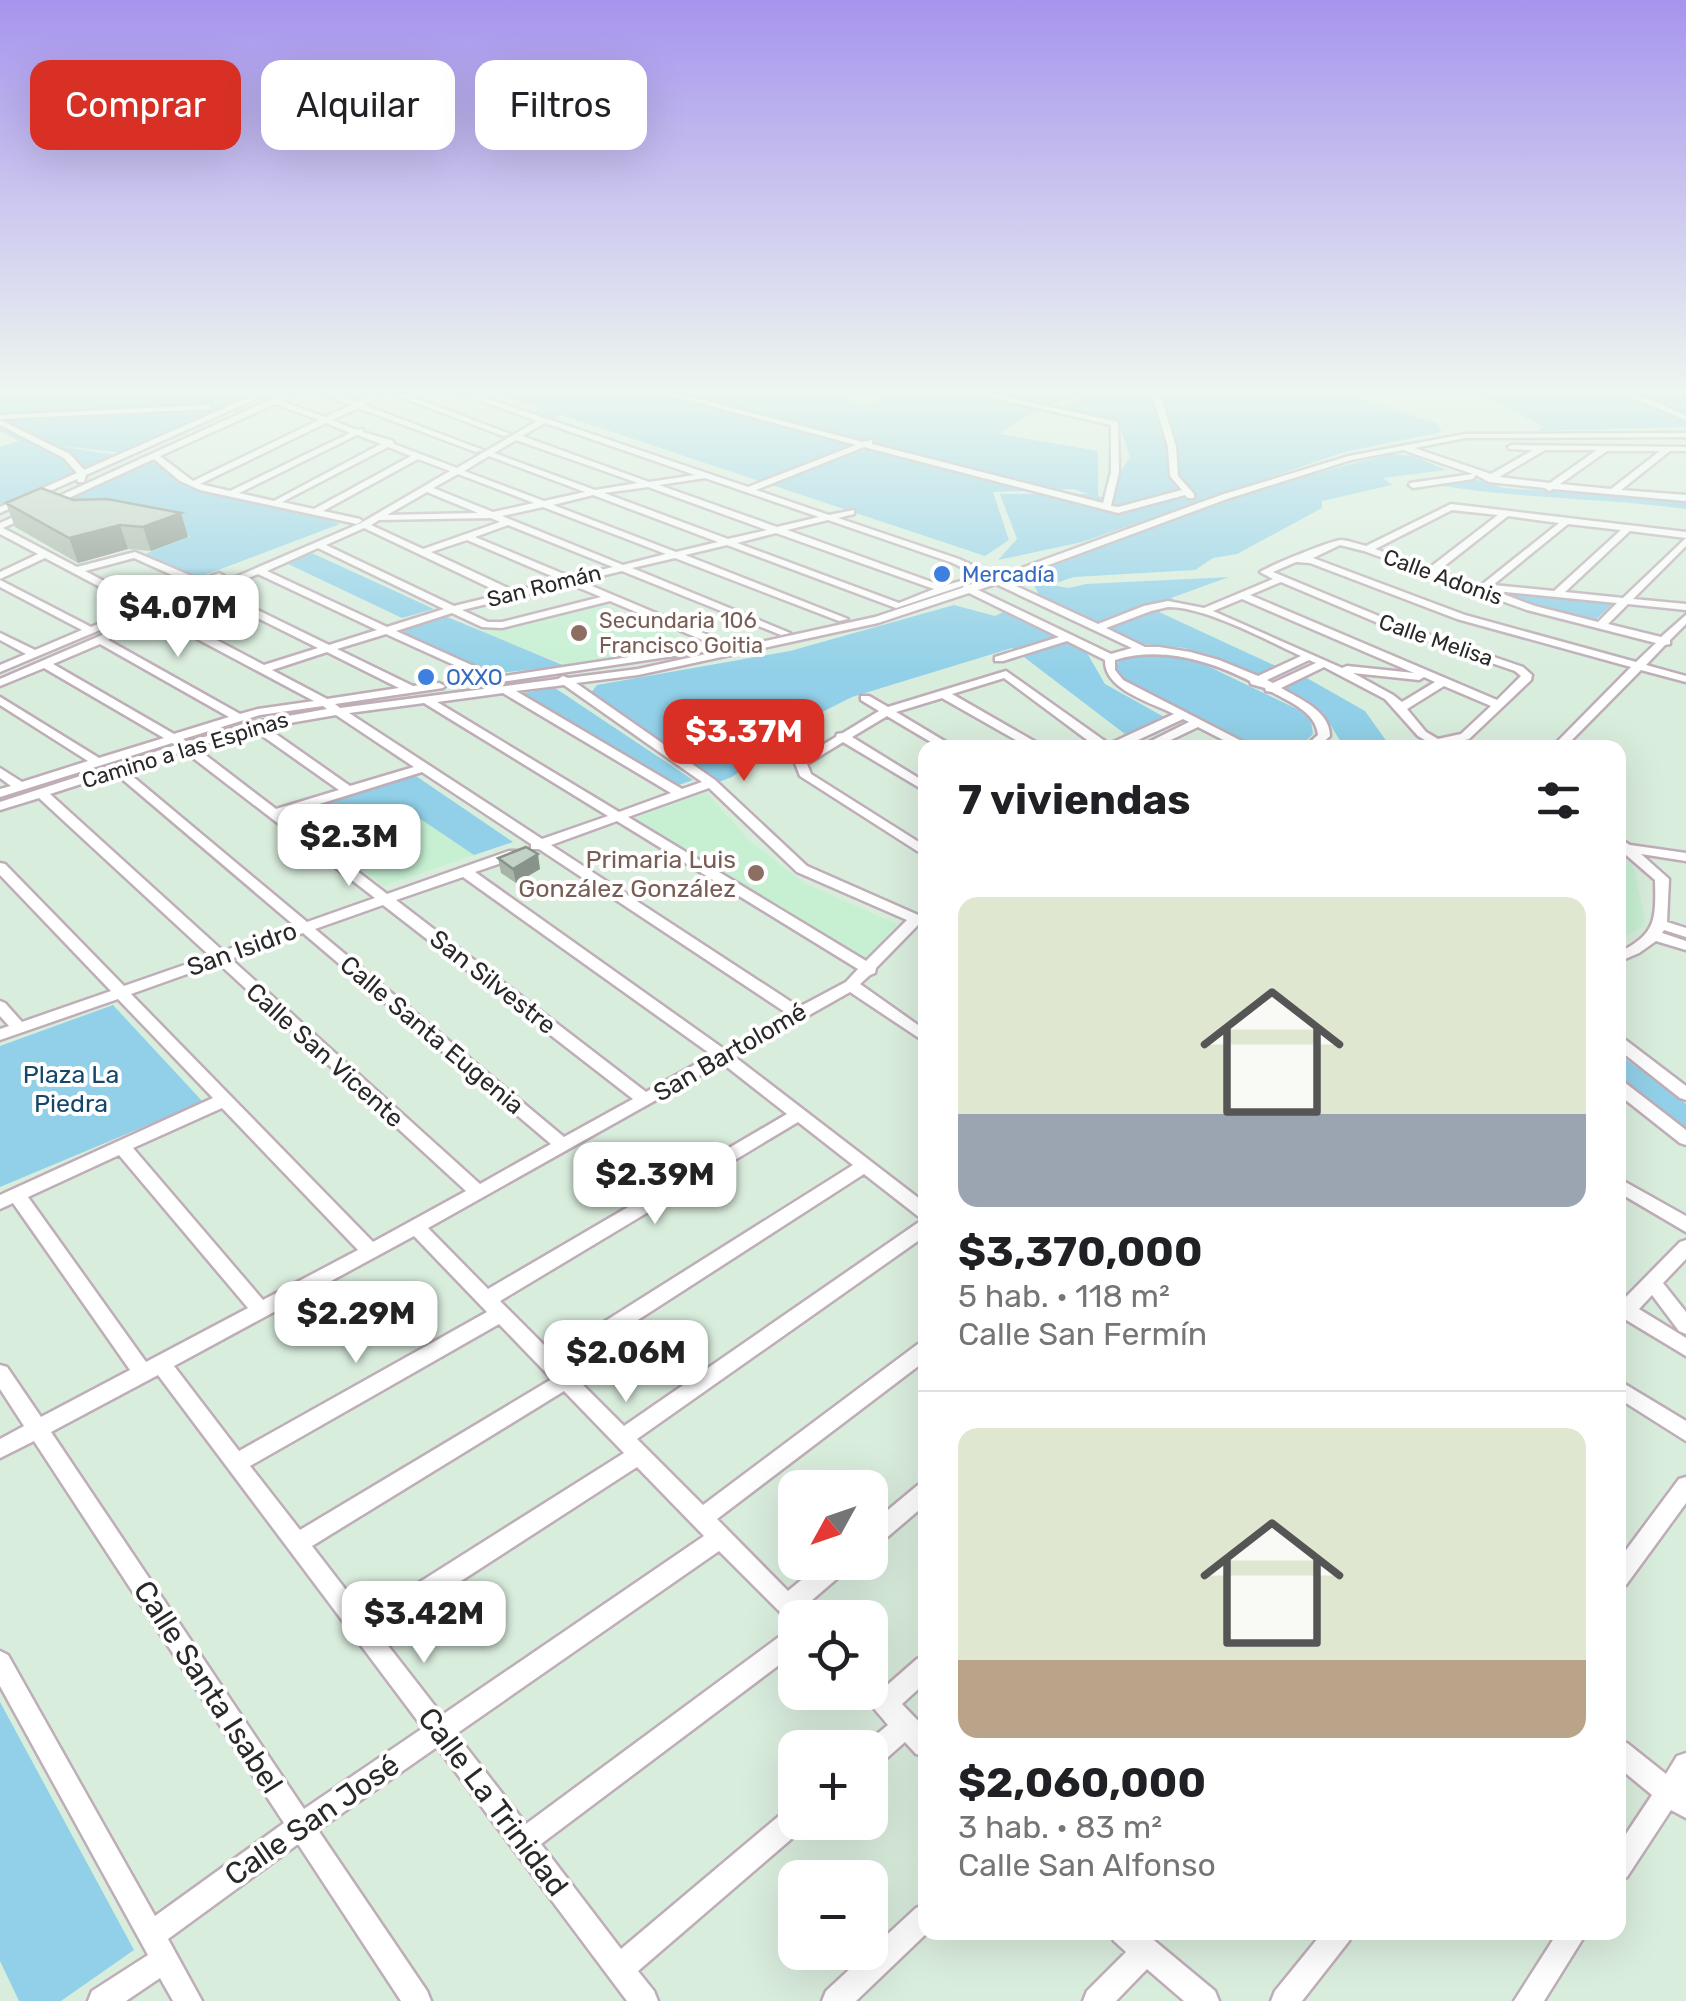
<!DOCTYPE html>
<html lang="es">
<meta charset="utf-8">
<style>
body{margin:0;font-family:Rubik,sans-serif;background:#f2f2f2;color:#202124;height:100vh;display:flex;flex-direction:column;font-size:38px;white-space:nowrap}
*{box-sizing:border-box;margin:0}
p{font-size:32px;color:#757577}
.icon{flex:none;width:55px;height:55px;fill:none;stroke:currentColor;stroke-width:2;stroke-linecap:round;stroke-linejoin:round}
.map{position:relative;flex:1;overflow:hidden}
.sheet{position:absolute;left:918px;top:740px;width:708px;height:1200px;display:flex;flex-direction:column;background:#fff;border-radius:20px;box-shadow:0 10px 40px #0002}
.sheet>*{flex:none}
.top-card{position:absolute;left:30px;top:60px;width:738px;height:90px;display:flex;gap:20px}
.needle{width:65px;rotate:230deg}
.fabs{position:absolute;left:778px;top:1470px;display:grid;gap:20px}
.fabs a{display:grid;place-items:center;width:110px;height:110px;border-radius:20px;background:#fff;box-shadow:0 10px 40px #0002;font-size:50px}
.price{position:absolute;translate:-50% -85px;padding:0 22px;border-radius:20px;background:#fff;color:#222;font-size:32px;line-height:65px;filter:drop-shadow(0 2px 5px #0008)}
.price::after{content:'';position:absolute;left:50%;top:60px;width:30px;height:22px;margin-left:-15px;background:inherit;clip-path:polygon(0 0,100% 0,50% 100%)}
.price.current{background:#d93025;color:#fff}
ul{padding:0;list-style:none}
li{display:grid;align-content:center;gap:20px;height:530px;padding:0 40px}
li+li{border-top:2px solid #e0e0e0}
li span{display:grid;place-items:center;height:310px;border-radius:20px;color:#555}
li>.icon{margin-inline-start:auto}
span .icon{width:180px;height:180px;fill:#fffc;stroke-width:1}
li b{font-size:42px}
h2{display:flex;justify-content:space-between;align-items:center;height:120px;padding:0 40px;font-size:42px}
.pill{padding:0 35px;border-radius:20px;background:#fff;box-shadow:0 10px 40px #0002;font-size:35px;line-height:90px}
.pill.current{background:#d93025;color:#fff}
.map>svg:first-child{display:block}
.education{fill:#c7f0d3}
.green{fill:#91d0e8}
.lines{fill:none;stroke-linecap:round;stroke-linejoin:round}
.minor-casing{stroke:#bfadb7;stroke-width:5}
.minor{fill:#fff;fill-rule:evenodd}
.wall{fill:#a7b5a9}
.shaded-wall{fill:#88938a}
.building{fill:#c2d2c5;stroke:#88938a;stroke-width:2.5}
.shop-dot{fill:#3f7fe0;stroke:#fff;stroke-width:4}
.education-dot{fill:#8d6e63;stroke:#fff;stroke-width:4}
.labels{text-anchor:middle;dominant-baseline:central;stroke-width:8;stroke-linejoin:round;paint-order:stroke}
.far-shop-label{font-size:22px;fill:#366cbe;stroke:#fff;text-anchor:start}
.far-street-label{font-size:22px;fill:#292929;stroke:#fff}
.far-education-label{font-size:22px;fill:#785e54;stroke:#fff;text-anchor:start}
.education-label{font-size:25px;fill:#785e54;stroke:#fff;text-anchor:end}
.street-label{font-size:25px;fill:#292929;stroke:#fff}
.park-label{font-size:25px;fill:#14476b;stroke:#fff}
.near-street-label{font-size:30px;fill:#292929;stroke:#fff}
</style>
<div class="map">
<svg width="1686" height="2001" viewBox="0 0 1686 2001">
<rect width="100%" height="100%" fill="#d9eddd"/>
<!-- education -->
<path class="education" d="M602 604 699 644 566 664 479 632Z
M706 792 750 841 804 883 897 924 863 962 722 877 721 868 704 857H690L629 820Z
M413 814 474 855 383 886 331 846Z
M1618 853 1634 868 1645 920 1640 928 1618 941Z"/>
<!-- green -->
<path class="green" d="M0 394H257L125 453 53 445 121 456 0 509V447L19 441 0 431Z
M500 394H823L869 404 891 394H1080L1034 412 999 434 1098 451V496L1104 498 1130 457 1118 421 1062 408 1089 394H1346L1436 423 1442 432 1344 452 1082 542 998 560 1017 539 1000 494H1088L1073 489 993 492 1009 540 985 556 561 415 551 420 533 414 541 408Z
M1480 394H1686V427L1537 431 1544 427Z
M1393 454 1414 456 1446 470 1383 478 1392 485 1322 501V508L1237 554 1213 558 1195 570 1074 577 1050 585 1069 588 1086 584 1229 577 1171 598 1177 602 1159 612 1276 666 1251 677 1185 648 1134 643 1069 613 1040 597 1029 575C1148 530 1268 481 1393 454Z
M152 461 186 487 292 508 340 524 197 578 145 554 191 536 43 508Z
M1478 480 1504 488 1592 494 1615 491 1686 502V509C1603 498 1520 499 1437 485Z
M312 553 434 609 402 618 286 563Z
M1518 595 1615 602 1592 623 1508 598Z
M954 605 995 616 1003 612 1087 653 1105 684 1166 718 1125 734 1012 648 852 697 822 712 732 777 716 783 590 694 597 685 790 651Z
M445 616 565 666 490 674 396 632Z
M1157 651 1193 659 1299 710 1311 721 1313 734C1275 779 1158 699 1118 678L1114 668 1120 660Z
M1305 677 1365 711 1387 742 1344 747 1323 713 1280 690Z
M555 688 693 780 676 786 517 694Z
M413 774 513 842 474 855 413 814 331 846 287 814Z
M113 1005 203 1102 0 1187V1046Z
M1618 1053 1686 1104V1132L1618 1078Z
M0 1702 134 1950 61 2001H19L0 1961Z"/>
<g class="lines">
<defs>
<path id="minor" d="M256 394H267L86 475 84 482H78L77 479 0 513V507L77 473 64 458 0 425V420L70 454 84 470Z
M283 394H294L281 401 325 417 351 405 324 394H335L357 402 374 394H384L364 405 483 450 476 452 358 408 332 420 357 430 363 429V432L393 441 394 444 457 468 537 421 462 394H474L748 487 856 445 666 394H680L863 442 872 440V444L1103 503 1111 472V425L977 394H992L1118 422 1119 472 1111 506 1118 507 1182 490 1170 476 1168 447 1152 394H1160L1176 447 1178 476 1194 494V498H1188L1185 495 1118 513 864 447 756 490 829 515 854 510V514L838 518 959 559 997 577 1221 495 1349 456 1465 434 1686 433V437L1465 438 1414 448 1491 474 1533 450 1509 449 1508 447 1512 445 1686 447V451H1670L1621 490 1686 495V501L1553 489 1549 491 1545 488 1489 482 1476 475 1473 479 1413 488 1409 485 1410 483 1473 474 1403 450 1351 460 1227 499 1005 581 1098 624 1144 606 1168 601 1204 608 1273 579 1260 572C1269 566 1334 539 1342 540 1350 541 1358 544 1366 546L1451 504 1686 532V538L1630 531 1565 592 1623 598 1686 538V546L1633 599 1686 604V610L1628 604 1608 624 1661 637 1686 615V624L1670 640V644L1665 645 1646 665 1686 676V682L1641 670 1564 748H1551L1631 667 1457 619 1310 563 1296 562 1273 572 1398 624 1523 667 1532 675 1531 680 1469 739 1437 747 1418 736 1385 699 1324 667 1281 688C1300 699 1330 711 1330 736L1317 748H1303L1318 735C1316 712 1290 702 1272 692L1266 691 1265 688 1251 684 1250 681C1208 660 1161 646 1115 660V670L1123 680 1255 748H1239L1198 727 1154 748H1137L1189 722 1183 719 1121 748H1098L1004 678 952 694 1046 748H1030L942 698 896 712 956 748H941L887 716 852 737 925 782V791L843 742 807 764 811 774 925 846V856L800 776 795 763 797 760 836 737 837 734 843 733 879 711 861 700V696H869L888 707 1006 671 1109 744 1174 714C1151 702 1104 690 1105 660L1067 641 1003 661H995V657L1059 637 969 593 878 623 638 675 576 683 715 780 807 866 925 918V927L918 925 876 968 875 973 870 975 860 984 925 1030V1042L850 992 735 1057 925 1203V1219L919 1217 864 1174 565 1367 624 1426 919 1222 925 1220V1236L637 1439 703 1505 918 1344 925 1342V1361L717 1519 788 1591 823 1562H851L848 1569 804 1607 810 1618H795V1627L719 1551 456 1734 526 1824 787 1631 795 1628V1653L541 1844 621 1949 786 1810 795 1806V1822H806L804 1828 638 1971 654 1991 658 2001H627L437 1747 318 1830 427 1991 431 2001H401L298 1844 168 1939 202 2001H173L160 1978 126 2001H88L92 1991 148 1955 0 1686V1651L8 1655 155 1916 284 1823 34 1441 0 1458V1439L24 1426 0 1389V1365L7 1367 41 1417 130 1370 13 1203 0 1209V1195L213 1098 118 999 0 1040V1029L9 1026 0 1016V1001L5 1003 22 1022 111 991 0 875V863L5 864 124 986 210 956 39 798 0 810V802L176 745 172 743 0 797V789L11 786 0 778V768L22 782 88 761 0 705V697L99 758 164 738 44 668 0 686V679L151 614 145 611 0 672V665L26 654 0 640V633L35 650 82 630 0 587V580L91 627 138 607 45 558 0 579V572L38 554 0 534V523ZM275 404 319 420 193 481 160 456ZM326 423 350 433 230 491 200 484ZM545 423 695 475 649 482 522 436ZM357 435 381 444 274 501 239 493ZM516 440 638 483 595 490 494 453ZM388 447 411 456 314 509 282 502ZM1545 450H1597L1550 483 1499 477ZM1607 451H1660L1611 489 1560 484ZM489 456 585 492 544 501 464 471ZM154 459 180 481 200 490 357 524 362 521 360 519 323 511 418 459 450 471 361 523 159 610 154 607 224 576 219 573 201 580 135 552 77 567 3 528ZM458 474 534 503 493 512 433 488ZM705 478 819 517 777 527 659 485ZM648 487 767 530 728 539 604 493ZM427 492 478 513 387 515ZM593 495 718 542 676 552 553 505ZM543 507 666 554 623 565 502 516ZM1452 510 1498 515 1429 568 1375 549ZM1508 516 1559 523 1480 586 1438 571ZM491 518 500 522 423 549 371 525 379 520ZM828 520 953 563 979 576 943 586 787 530ZM1568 524 1621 530 1554 591 1493 585ZM508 525 613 567 571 577 475 537ZM364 528 503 594 454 606 326 545ZM776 533 934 589 899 603 737 543ZM467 540 561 580 514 591 431 552ZM727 545 896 608 980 580 981 576 988 580 964 586 962 588 875 617 638 669 568 678 563 676 558 679 340 708 335 704 443 688 445 686 439 683 413 686 337 649 386 634 494 683 707 651 712 648 707 645 498 677 396 631 452 613 482 627 502 628 610 601 719 647H727V643L580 581 622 571 781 635 790 633 632 568 675 558 839 621 848 619 685 555ZM1340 545 1364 551 1527 610 1656 643 1636 662 1465 615 1313 558ZM318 548 444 609 387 627 267 571ZM134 558 192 584 146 603 85 571ZM258 574 377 630 329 645 219 591ZM1281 582 1390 628 1515 671 1521 676 1497 700 1250 595ZM570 584 601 597 502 622H488L462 610ZM996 584 1132 648 1111 654 978 590ZM1495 591 1617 603 1598 622 1535 606ZM211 595 318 648 264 665 167 614ZM1242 599 1414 673 1347 666 1342 668 1213 611ZM1168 607C1206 607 1266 640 1301 656L1258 676 1219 660 1190 652 1159 647H1145L1106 628 1151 611ZM158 618 314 701 258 709 240 714 108 640ZM100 644 229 717 174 734 53 664ZM327 652 399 688 327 699 272 670ZM1309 660 1316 663 1273 683 1267 680ZM1353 673 1419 680 1424 677 1435 682 1402 702 1393 695ZM564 685 702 782 682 789 516 691ZM1444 686 1491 706 1461 734 1438 739 1426 732 1407 709ZM503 693 671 793 619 812 437 702ZM424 703 608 816 542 839 349 713ZM323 706 327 709 255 722 187 742 183 739 260 715ZM336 715 414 767 350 786 266 727ZM254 730 339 790 276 809 195 747ZM184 751 375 898 307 922 125 770ZM422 772 531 844V849H539L788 1014 724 1049 475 872 519 857 521 854 519 851H509L387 894 284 815ZM115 773 295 926 223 951 50 794ZM709 788 797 872 907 920 866 961 628 817ZM617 821 858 969 846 982 799 1007 551 845ZM463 877 712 1055 646 1092 396 900ZM383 905 633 1099 564 1137 315 929ZM303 933 551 1144 480 1184 231 959ZM218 963 466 1191 373 1242 131 994ZM722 1063 787 1114 488 1289 428 1228ZM222 1108 358 1250 263 1300 133 1148ZM798 1122 853 1165 553 1354 500 1301ZM119 1155 248 1308 146 1362 28 1197ZM414 1236 487 1312 239 1451 174 1366ZM499 1324 552 1379 300 1530 250 1466ZM158 1375 423 1728 304 1809 51 1432ZM564 1391 624 1453 366 1616 312 1546ZM637 1467 704 1536 442 1715 379 1634Z
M393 394H405L510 434 503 436Z
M1624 394H1635L1686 415V420Z
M209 405 212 409 0 419V415Z
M1618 838 1630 845 1686 853V861L1641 854 1669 879 1667 922 1686 928V937L1664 930 1662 933 1686 941V950L1656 941 1639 953 1618 962V953C1656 934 1656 921 1655 880L1618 848Z
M1618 1037 1623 1038 1686 1086V1100L1680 1098 1618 1049Z
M1618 1080 1624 1082 1686 1130V1145L1680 1143 1618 1094Z
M1618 1178 1686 1216V1232L1618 1192Z
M1686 1240V1259L1663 1283 1686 1312V1334L1679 1331 1652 1295 1639 1309 1686 1338V1356L1618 1315V1299L1623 1300 1680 1242Z
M1618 1380 1686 1421V1441L1618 1398Z
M1686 1477V1503L1626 1585 1618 1588V1561L1679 1479Z
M925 1482V1505L878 1545 870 1548V1525L918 1485Z
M925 1655V1683L902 1704 925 1728V1757L916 1754 905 1742 879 1765 870 1768V1748L861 1747 888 1725 860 1692H870V1677L885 1687 917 1659Z
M1618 1740 1627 1743 1666 1774 1677 1756 1686 1753V1818L1671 1810 1627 1877 1618 1881V1846L1652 1795 1618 1767Z
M925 1904V1932H928L856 2001H822L826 1991 916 1908Z
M1110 1932H1144L1215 1991 1219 2001H1184L1147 1969 1116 2001H1083L1087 1991 1126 1952 1114 1941Z
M1323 1932H1353L1349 1941 1302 2001H1271L1275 1991Z
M1558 1932H1587L1544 2001H1514Z"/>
</defs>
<!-- minor casing -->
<use href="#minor" class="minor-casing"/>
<!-- minor -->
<use href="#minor" class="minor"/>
</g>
<!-- wall -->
<path class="wall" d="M73 500 181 513 188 537 151 551 128 549 78 563 15 527 6 503Z
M498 858 540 869 516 883 501 873Z"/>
<!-- shaded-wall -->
<path class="shaded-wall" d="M181 513 188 537 151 551 143 527Z
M120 525 128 549 78 563 69 538Z
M538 854 540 869 516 883 513 869Z"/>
<!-- building -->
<path class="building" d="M41 488 73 500 107 499 181 513 143 527 120 525 69 538 6 503Z
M526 847 538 854 513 869 498 858Z"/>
<!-- sky -->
<linearGradient id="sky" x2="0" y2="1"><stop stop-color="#a794ee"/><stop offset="0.58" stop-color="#eef7f0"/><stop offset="1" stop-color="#eef7f0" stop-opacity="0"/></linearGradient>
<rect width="1686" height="674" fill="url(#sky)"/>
<!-- markers -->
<g class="shop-dot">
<circle cx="942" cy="574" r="10"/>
<circle cx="426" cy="677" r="10"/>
</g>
<g class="education-dot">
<circle cx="579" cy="633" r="10"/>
<circle cx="756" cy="873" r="10"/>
</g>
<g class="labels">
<!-- far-shop labels -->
<g class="far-shop-label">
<text x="962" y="574">Mercadía</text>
<text x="446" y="677">OXXO</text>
</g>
<!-- far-street labels -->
<g class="far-street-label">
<text transform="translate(1443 577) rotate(20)">Calle Adonis</text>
<text transform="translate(544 586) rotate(-14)">San Román</text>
<text transform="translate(1436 640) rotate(19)">Calle Melisa</text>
<text transform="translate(185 750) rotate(-17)">Camino a las Espinas</text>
</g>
<!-- far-education labels -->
<g class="far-education-label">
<text x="599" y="620">Secundaria 106<tspan x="599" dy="25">Francisco Goitia</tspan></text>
</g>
<!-- education labels -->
<g class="education-label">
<text x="736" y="859">Primaria Luis<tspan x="736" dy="29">González González</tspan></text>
</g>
<!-- street labels -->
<g class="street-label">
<text transform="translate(242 949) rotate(-20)">San Isidro</text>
<text transform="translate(493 982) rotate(38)">San Silvestre</text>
<text transform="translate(432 1035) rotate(40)">Calle Santa Eugenia</text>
<text transform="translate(730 1052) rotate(-30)">San Bartolomé</text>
<text transform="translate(325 1055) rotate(42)">Calle San Vicente</text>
</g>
<!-- park labels -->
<g class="park-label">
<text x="71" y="1074">Plaza La<tspan x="71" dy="29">Piedra</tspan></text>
</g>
<!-- near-street labels -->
<g class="near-street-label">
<text transform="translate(208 1687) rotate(57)">Calle Santa Isabel</text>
<text transform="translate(493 1802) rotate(53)">Calle La Trinidad</text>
<text transform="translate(312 1820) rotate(-35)">Calle San José</text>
</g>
</g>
</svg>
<div class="fabs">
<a><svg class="needle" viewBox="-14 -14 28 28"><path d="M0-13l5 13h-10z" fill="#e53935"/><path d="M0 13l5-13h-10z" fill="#757577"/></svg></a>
<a><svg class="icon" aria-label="locate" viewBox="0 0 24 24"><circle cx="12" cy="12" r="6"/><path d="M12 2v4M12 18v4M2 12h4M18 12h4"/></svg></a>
<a>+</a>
<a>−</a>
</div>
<b class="price" style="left:178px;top:660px">$4.07M</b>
<b class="price current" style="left:744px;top:784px">$3.37M</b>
<b class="price" style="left:349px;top:889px">$2.3M</b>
<b class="price" style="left:655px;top:1227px">$2.39M</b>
<b class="price" style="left:356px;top:1366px">$2.29M</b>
<b class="price" style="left:626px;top:1405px">$2.06M</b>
<b class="price" style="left:424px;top:1666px">$3.42M</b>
<div class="top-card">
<a class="pill current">Comprar</a>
<a class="pill">Alquilar</a>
<a class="pill">Filtros</a>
</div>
<section class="sheet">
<h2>7 viviendas<svg class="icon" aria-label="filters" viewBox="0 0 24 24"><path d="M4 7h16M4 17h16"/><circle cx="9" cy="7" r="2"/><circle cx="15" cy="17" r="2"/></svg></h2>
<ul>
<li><span style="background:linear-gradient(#dfe7d0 70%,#9aa5b1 0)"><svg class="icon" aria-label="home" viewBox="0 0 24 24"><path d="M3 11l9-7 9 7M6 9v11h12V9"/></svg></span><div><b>$3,370,000</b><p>5 hab. · 118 m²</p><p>Calle San Fermín</p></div></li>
<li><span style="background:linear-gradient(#dfe7d0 75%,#b9a48a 0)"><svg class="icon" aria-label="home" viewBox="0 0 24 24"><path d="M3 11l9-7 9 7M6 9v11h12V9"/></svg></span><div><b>$2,060,000</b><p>3 hab. · 83 m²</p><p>Calle San Alfonso</p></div></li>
</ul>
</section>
</div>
